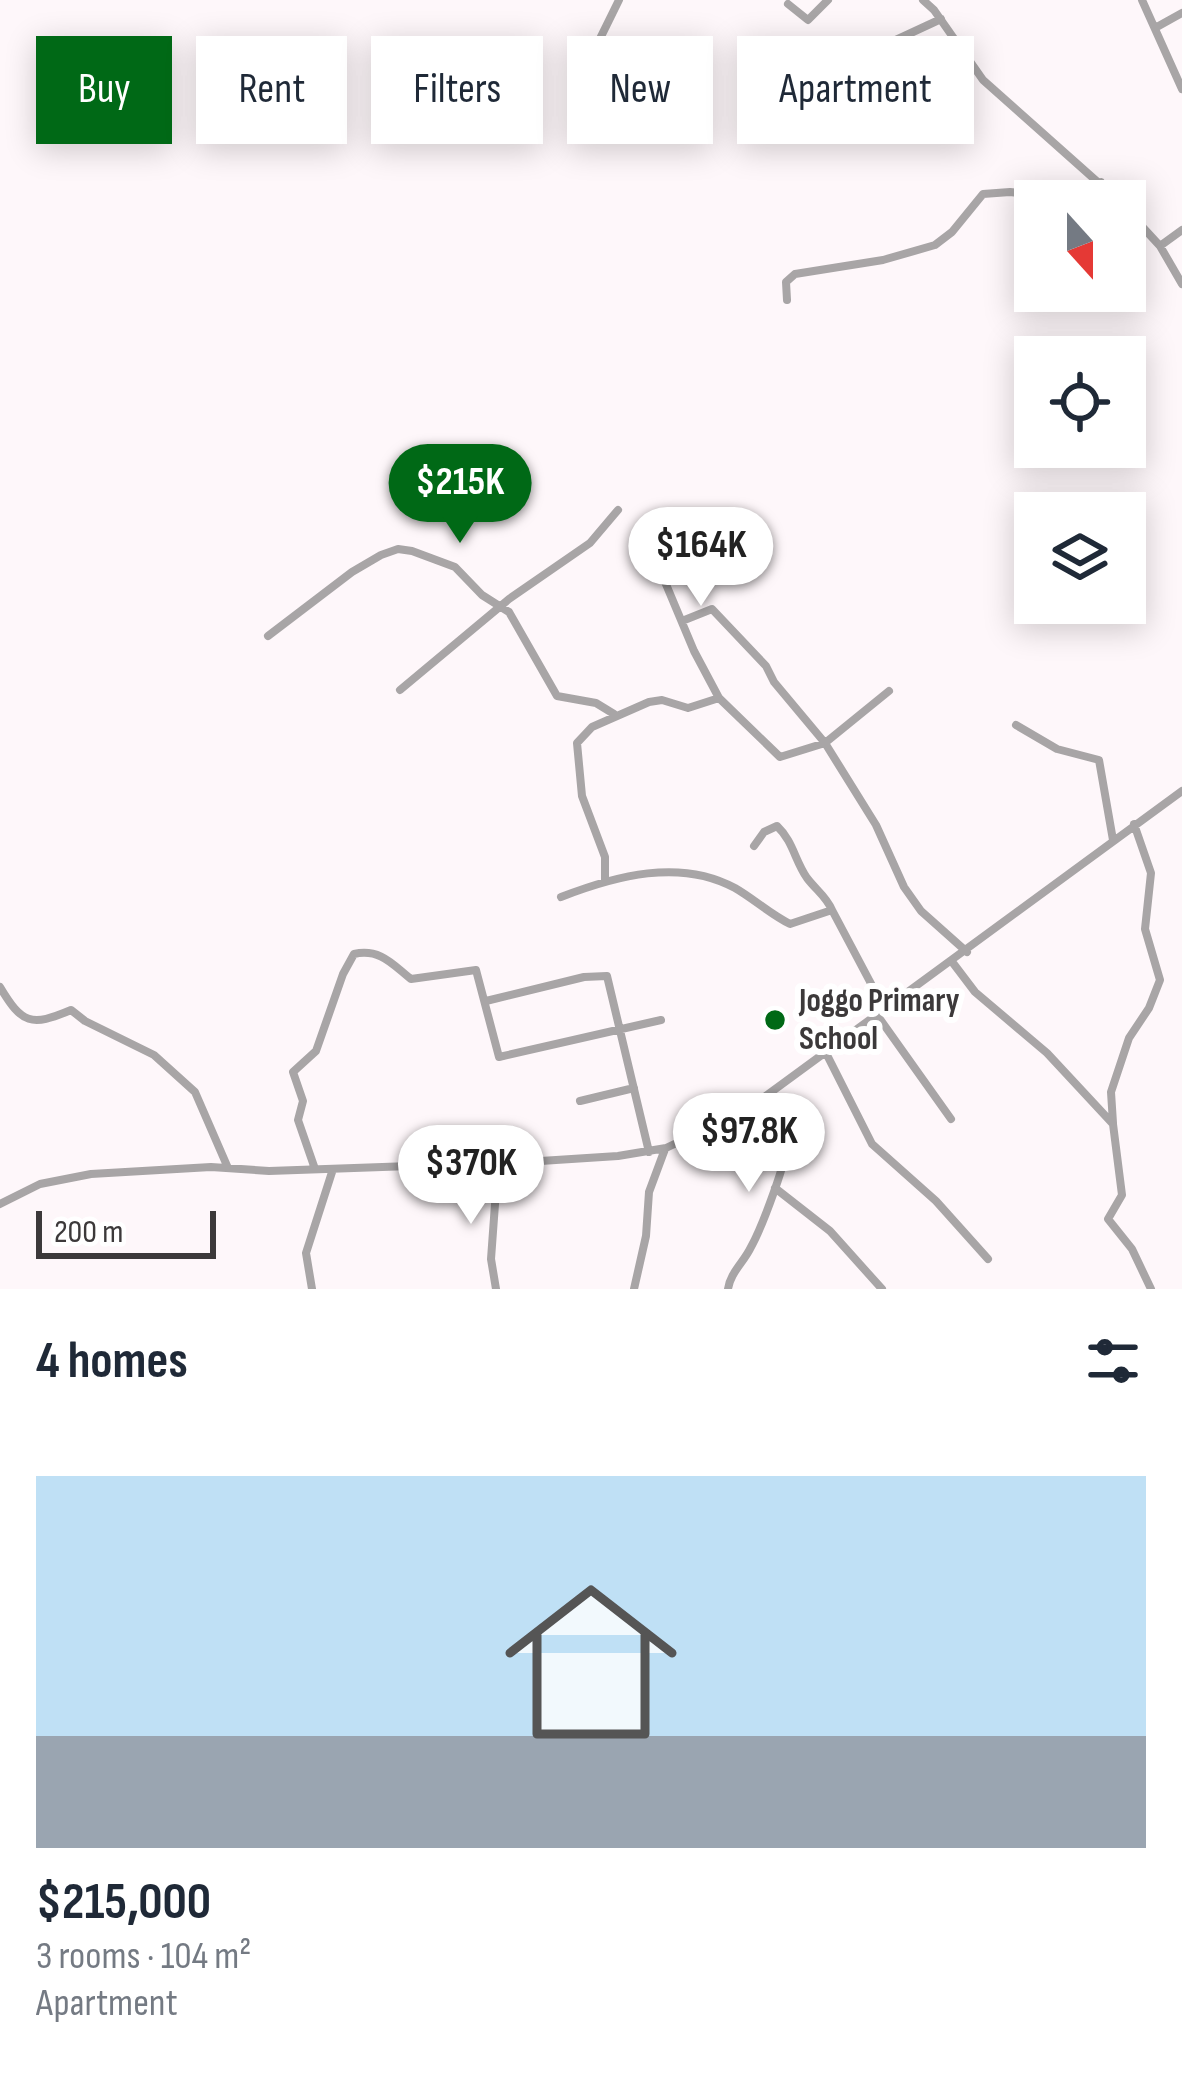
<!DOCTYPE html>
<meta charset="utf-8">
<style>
body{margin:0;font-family:"Sofia Sans Condensed",sans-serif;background:#f6f6f7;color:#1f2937;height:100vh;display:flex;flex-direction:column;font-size:45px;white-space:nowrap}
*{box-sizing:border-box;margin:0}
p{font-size:39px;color:#747a83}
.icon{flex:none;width:66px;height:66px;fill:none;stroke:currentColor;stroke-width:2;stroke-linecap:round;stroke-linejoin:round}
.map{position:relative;height:1289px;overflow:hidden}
.details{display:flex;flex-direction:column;background:#fff;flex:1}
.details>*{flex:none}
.hud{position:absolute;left:36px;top:36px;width:1110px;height:108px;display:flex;gap:24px}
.needle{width:78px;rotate:159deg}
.tools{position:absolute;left:1014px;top:180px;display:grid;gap:24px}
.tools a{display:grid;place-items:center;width:132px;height:132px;border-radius:0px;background:#fff;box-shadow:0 6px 30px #0003;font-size:60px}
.scale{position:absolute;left:36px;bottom:30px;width:180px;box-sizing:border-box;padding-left:12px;border:6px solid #3c393a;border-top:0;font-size:33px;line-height:42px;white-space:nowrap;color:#3c393a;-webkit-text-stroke:9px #fff;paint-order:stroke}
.price{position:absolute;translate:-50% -102px;padding:0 27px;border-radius:42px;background:#fff;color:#222;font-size:39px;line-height:78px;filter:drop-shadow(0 3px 6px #0008)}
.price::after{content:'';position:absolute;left:50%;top:72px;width:36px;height:27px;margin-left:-18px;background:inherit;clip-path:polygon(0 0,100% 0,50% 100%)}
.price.active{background:#006916;color:#fff}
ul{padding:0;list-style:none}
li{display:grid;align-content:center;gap:24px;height:636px;padding:0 36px}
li+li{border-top:3px solid #e0e1e3}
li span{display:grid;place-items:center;height:372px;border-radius:0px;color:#555}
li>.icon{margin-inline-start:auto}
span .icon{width:216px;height:216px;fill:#fffc;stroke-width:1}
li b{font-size:51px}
h2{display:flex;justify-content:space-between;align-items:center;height:144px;padding:0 36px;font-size:51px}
.chip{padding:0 42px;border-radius:0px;background:#fff;box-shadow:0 6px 30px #0003;font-size:42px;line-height:108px}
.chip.active{background:#006916;color:#fff}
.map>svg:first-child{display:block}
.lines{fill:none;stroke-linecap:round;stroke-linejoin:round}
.minor{stroke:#a8a5a6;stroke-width:8}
.poi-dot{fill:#006916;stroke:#fff;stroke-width:4.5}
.labels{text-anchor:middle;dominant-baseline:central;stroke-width:12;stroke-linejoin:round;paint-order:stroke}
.poi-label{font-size:33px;font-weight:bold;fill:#3c393a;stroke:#fff;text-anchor:start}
</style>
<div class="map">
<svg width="1182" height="1289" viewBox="0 0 1182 1289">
<rect width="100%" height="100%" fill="#fef7fa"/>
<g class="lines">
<!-- minor -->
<path class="minor" d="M619 0 588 63 629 83 637 76 645 57
M923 0 934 10 983 80 1119 201
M1142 0 1182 89
M788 4 808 20 828 0
M1155 28 1182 13
M844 57 872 51 941 19
M1125 208 1160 246 1182 230
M1160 246 1182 284
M787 300 786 282 795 274 883 260 935 245 952 232 983 194 1010 192 1055 197 1101 182
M689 519 647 539 694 651 719 698
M682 621 712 609 766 666 774 682 825 743 889 691
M268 636 352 572 381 555 398 549 412 551 455 567 482 595 509 612 557 696 596 703 614 714
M400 690 509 599 590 543 618 510
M1016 725 1057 749 1099 760 1113 840
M754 846 764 832 777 826C793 841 795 861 807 878 816 890 826 896 832 910
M605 880V857L582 796 577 743 592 727 649 702 662 700 688 708 719 698 780 757 825 743 876 825 904 887 921 911 967 952
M561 897C615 876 680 858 735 888 754 899 770 914 790 924L832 910 885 1010
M953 963 975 992 1047 1053 1113 1124 1122 1195 1108 1219 1132 1249 1151 1289
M0 987C22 1024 31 1027 71 1010L85 1021 154 1055 195 1092 228 1168
M486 1001 584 977 607 976 649 1152
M877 1015 951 1119
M826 1053 872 1144 936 1201 988 1259
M580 1101 634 1088
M1113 1123 1111 1092 1129 1038 1149 1008 1160 980 1145 929 1151 873 1134 824
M315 1169 298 1120 303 1101 293 1072 316 1051 343 974 354 954C381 948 394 966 411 979L476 970 499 1057 661 1020
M775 1188 830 1231 882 1289
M0 1204 40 1184 91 1174 211 1167 269 1171 525 1162 618 1156 666 1148 748 1109 1182 791
M312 1289 306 1253 333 1169
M496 1289 491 1259 498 1163
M634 1289 646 1236 649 1192 665 1149
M728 1289C730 1273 744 1262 751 1247 761 1229 790 1155 787 1138 784 1122 773 1110 767 1095"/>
</g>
<!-- markers -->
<circle class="poi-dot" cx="775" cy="1020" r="12"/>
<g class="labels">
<!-- poi labels -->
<g class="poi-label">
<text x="799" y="1001">Joggo Primary<tspan x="799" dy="38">School</tspan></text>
</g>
</g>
</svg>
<div class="tools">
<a><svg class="needle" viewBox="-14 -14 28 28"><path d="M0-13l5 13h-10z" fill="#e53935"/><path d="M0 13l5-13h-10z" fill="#747a83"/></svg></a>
<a><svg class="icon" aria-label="locate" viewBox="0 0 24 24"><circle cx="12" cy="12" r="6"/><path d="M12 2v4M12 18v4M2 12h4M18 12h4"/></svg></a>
<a><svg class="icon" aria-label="layers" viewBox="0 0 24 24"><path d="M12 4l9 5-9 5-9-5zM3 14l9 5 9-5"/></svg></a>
</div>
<div class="scale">200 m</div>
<b class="price active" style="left:460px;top:546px">$215K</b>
<b class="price" style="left:701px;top:609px">$164K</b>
<b class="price" style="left:749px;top:1195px">$97.8K</b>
<b class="price" style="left:471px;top:1227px">$370K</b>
<div class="hud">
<a class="chip active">Buy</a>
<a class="chip">Rent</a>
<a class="chip">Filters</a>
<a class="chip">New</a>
<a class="chip">Apartment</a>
</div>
</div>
<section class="details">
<h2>4 homes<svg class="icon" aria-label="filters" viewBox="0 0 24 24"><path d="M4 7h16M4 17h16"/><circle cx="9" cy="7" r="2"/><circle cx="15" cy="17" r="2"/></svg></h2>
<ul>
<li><span style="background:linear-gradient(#bfe0f5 70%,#9aa5b1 0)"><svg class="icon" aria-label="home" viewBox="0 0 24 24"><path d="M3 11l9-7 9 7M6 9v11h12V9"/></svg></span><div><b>$215,000</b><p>3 rooms · 104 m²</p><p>Apartment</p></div></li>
</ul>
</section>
